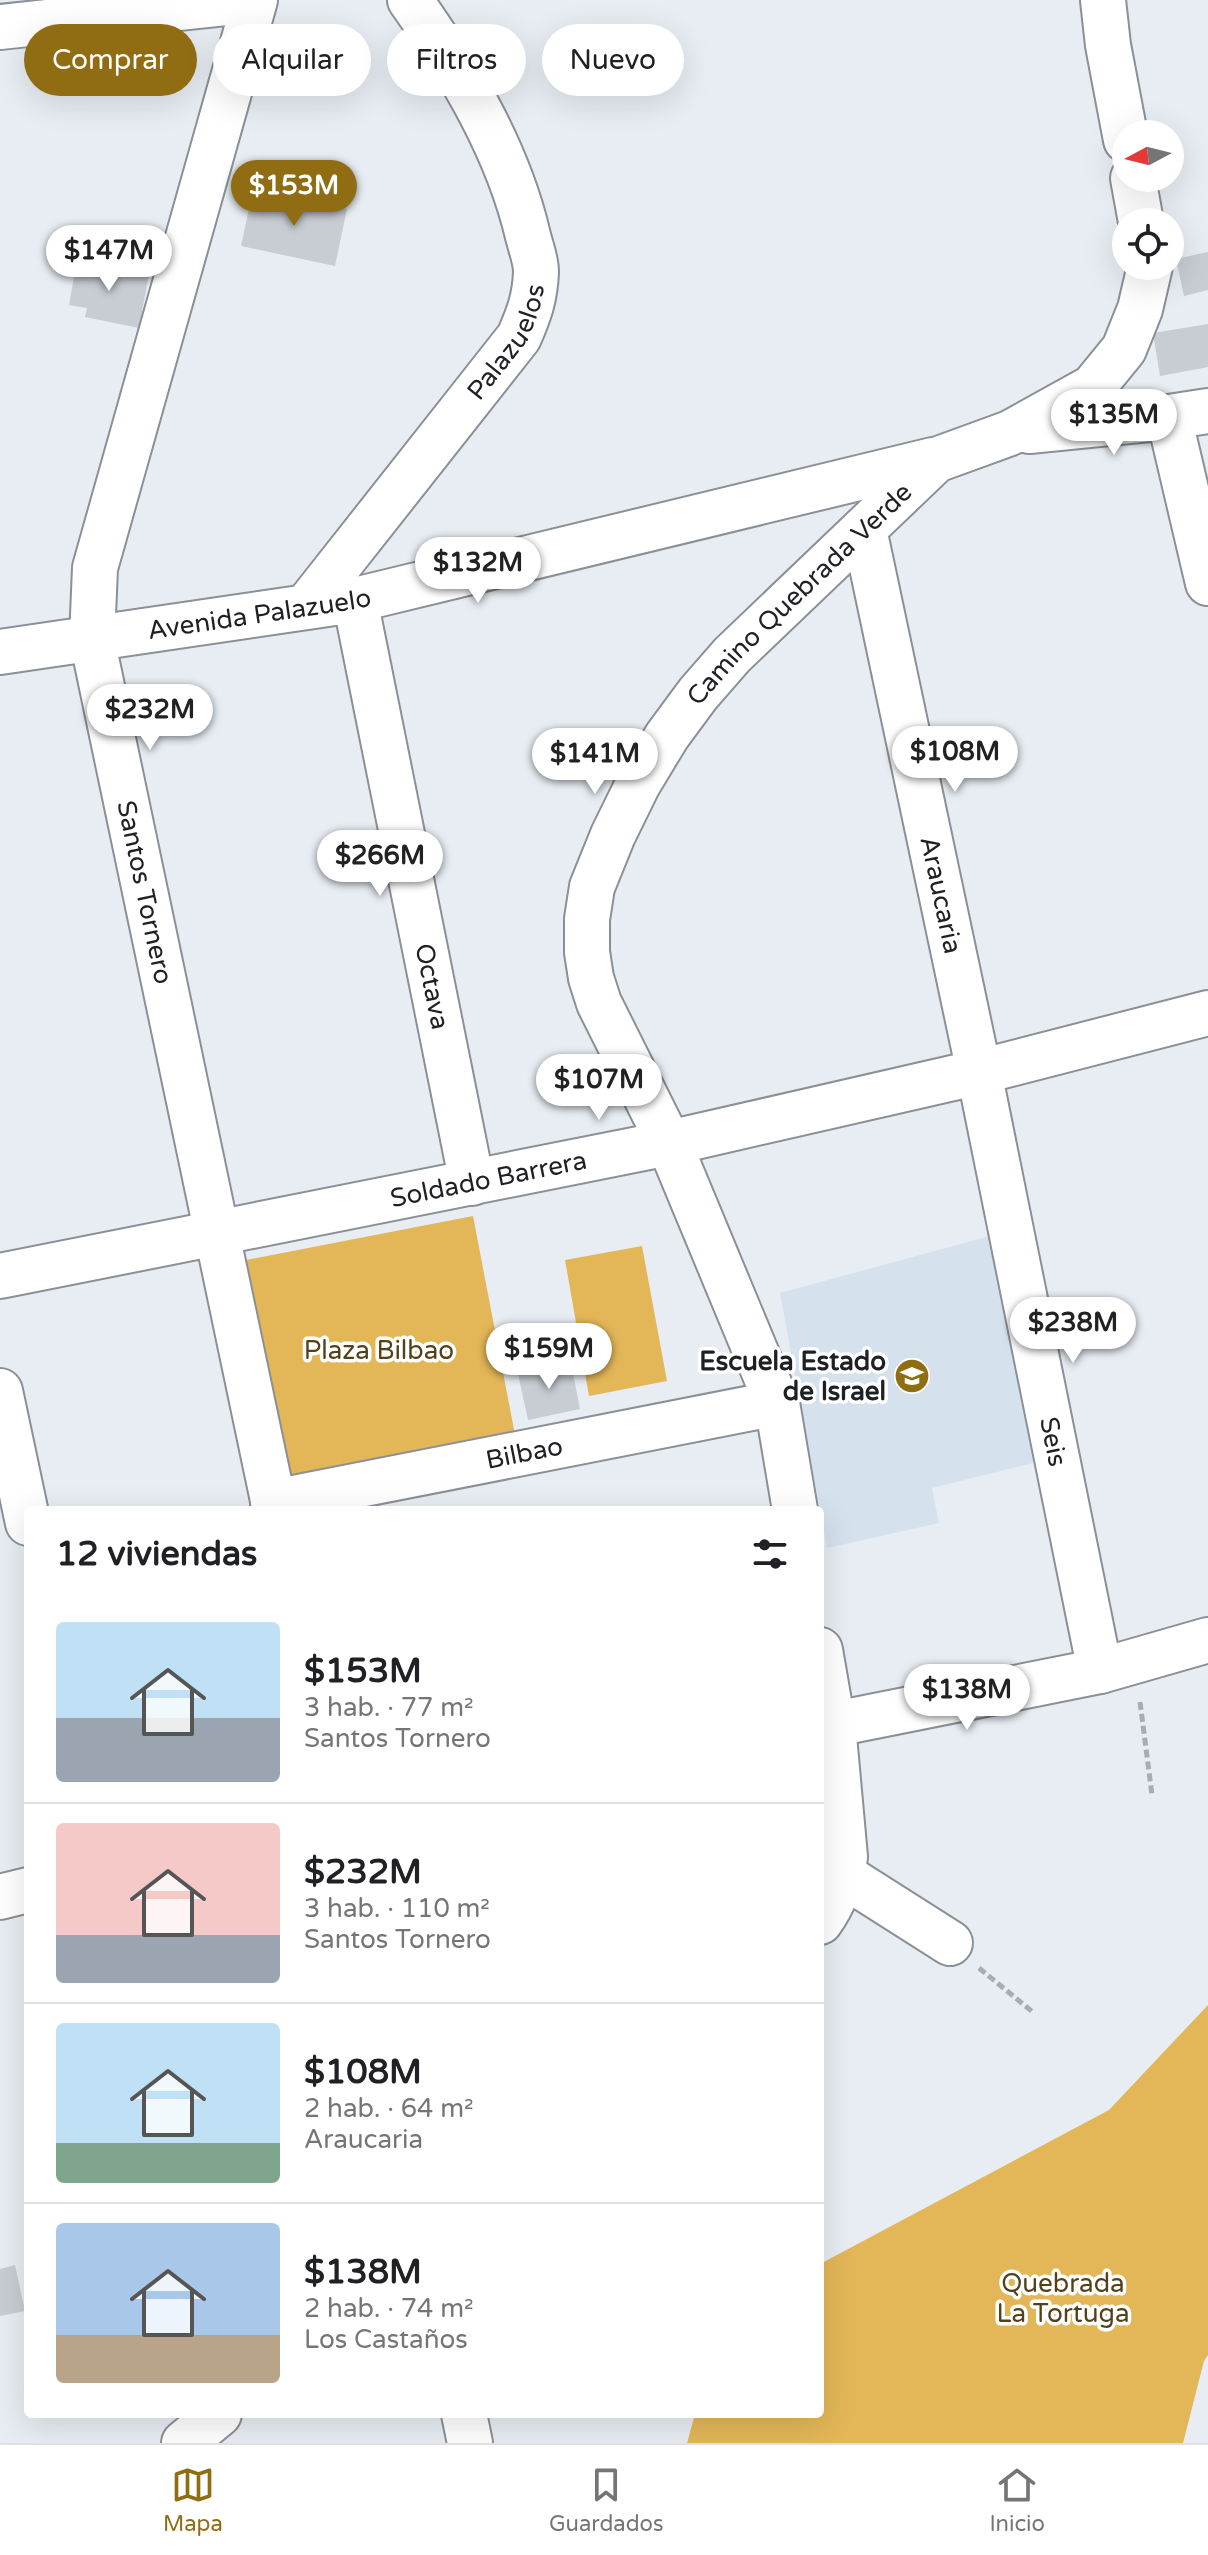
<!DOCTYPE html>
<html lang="es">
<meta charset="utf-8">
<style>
body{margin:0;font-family:"Varela Round",sans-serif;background:#f6f6f6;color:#202124;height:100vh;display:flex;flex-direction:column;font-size:30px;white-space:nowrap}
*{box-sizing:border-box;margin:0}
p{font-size:26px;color:#757577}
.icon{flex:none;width:44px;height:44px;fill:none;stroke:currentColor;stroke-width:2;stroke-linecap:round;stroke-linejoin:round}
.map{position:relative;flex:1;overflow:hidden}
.sheet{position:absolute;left:24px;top:1506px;width:800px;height:912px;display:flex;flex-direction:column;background:#fff;border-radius:8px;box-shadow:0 8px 32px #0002}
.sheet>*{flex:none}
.top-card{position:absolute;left:24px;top:24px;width:800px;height:72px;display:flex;gap:16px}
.needle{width:52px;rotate:263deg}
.controls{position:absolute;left:1112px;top:120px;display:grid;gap:16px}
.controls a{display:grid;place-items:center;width:72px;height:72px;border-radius:50%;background:#fff;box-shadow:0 8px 32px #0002;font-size:40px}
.price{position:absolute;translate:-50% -68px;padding:0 18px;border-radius:28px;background:#fff;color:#222;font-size:26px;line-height:52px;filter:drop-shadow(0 2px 4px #0008)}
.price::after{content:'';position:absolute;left:50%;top:48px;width:24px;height:18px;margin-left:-12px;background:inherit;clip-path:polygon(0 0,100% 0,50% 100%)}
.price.current{background:#906c12;color:#fff}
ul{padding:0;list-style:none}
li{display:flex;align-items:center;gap:24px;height:200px;padding:0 32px}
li+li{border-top:2px solid #e0e0e0}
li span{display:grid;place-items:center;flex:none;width:224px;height:160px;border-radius:8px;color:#555}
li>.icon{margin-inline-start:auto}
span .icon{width:96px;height:96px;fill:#fffc;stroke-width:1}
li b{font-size:34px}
h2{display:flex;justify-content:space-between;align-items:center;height:96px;padding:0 32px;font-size:34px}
.pill{padding:0 28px;border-radius:36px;background:#fff;box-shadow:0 8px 32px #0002;font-size:28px;line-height:72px}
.pill.current{background:#906c12;color:#fff}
.tab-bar{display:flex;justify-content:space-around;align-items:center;height:112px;border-top:2px solid #e0e0e0;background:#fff;font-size:22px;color:#757577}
.tab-bar a{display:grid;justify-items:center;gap:4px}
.tab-bar .current{color:#906c12}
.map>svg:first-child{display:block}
.built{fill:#d6e1ee}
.green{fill:#e3b758}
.building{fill:#c7cdd3}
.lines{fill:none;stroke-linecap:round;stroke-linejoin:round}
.minor-casing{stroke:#8b9096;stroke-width:48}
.path{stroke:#a8adb2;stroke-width:5;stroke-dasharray:8 4;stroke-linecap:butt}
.minor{stroke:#fff;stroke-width:44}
.labels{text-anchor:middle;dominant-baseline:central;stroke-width:7;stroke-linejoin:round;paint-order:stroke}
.street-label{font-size:26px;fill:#1e2023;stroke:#fff}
.park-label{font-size:26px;fill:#544119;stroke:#fff}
.poi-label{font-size:26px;font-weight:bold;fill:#1e2023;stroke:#fff;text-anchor:end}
</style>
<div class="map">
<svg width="1208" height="2443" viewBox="0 0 1208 2443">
<rect width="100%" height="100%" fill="#e7edf3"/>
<!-- built -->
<path class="built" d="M1001 1233 1045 1460 932 1488 939 1523 827 1548 780 1293Z"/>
<!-- green -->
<path class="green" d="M473 1216 516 1440 284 1485 241 1261Z
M642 1246 667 1381 589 1396 565 1260Z
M1208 2005V2355L1204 2361 1183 2443H687L695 2414H820V2264L1109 2110Z"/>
<!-- building -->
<path class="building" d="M253 190 347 209 335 266 241 246Z
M1208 252V290L1184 296 1176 259Z
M77 260 149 274 139 328 85 317 87 308 69 305Z
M1208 324V367L1160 376 1153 333Z
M571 1363 580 1409 528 1420 518 1374Z
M15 2265 25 2311 0 2316V2269Z"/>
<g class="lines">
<defs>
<g id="minor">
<path id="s1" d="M255 0 95 568 92 639 275 1510"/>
<path d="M1103 0 1108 45 1126 140"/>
<path d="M0 27 254 0"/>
<path d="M1133 178 1141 222"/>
<path d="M1169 417 1208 583"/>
<path d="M1029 431 1169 417 1208 411"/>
<path id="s2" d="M864 529 979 1072 1100 1671"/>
<path id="s3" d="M355 600 472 1183"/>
<path id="s4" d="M306 607 519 337C529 314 535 298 536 272 536 260 531 248 528 236 508 150 461 72 410 0"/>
<path id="s5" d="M0 652 355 600 933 460"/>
<path id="s6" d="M0 1276 669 1143 979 1072 1208 1013"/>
<path d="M0 1391 28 1523"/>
<path id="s7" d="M273 1502 777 1403"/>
<path id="s8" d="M795 1510 777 1403 669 1143 599 1003 591 978 587 952V919L592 887 613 835 638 784 667 736 698 694 732 655 936 460 1010 433 1093 387 1124 349 1140 309 1150 266"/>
<path d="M820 1650 833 1725 845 1857C842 1881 834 1903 820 1922"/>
<path d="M820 1727 1100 1671 1208 1640"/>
<path d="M843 1875 950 1943"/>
<path d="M0 1897 28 1890"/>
<path d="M464 2414 470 2443"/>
<path d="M184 2443 219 2414"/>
</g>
</defs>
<!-- minor casing -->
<use href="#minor" class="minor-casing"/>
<!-- path -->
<path class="path" d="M1140 1702 1152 1795
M979 1968 1034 2013"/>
<!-- minor -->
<use href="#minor" class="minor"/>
</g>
<!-- icons -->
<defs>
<symbol id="school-disc" viewBox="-11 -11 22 22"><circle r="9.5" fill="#906c12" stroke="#fff"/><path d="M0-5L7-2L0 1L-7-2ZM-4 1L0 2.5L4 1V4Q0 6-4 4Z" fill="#fff"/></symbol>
</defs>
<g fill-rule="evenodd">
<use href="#school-disc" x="892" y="1356" width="40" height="40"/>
</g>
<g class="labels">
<!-- street labels -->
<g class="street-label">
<text stroke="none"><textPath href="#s4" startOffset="334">Palazuelos</textPath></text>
<text stroke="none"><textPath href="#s8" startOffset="1028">Camino Quebrada Verde</textPath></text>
<text stroke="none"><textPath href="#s5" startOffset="262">Avenida Palazuelo</textPath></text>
<text stroke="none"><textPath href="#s1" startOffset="920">Santos Tornero</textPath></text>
<text stroke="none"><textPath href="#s2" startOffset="374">Araucaria</textPath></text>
<text stroke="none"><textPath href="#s3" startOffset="394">Octava</textPath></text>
<text stroke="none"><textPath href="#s6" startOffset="498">Soldado Barrera</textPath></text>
<text stroke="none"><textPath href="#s2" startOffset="932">Seis</textPath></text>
<text stroke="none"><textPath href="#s7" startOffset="256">Bilbao</textPath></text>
</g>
<!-- park labels -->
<g class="park-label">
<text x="379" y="1350">Plaza Bilbao</text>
<text x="1063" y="2283">Quebrada<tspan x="1063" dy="30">La Tortuga</tspan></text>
</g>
<!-- poi labels -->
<g class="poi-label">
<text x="886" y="1361">Escuela Estado<tspan x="886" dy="30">de Israel</tspan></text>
</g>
</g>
</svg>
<div class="controls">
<a><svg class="needle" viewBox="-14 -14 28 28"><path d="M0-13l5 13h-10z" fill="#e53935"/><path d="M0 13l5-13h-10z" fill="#757577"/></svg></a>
<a><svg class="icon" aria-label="locate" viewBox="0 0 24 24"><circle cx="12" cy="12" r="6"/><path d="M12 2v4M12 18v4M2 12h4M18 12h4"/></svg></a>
</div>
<b class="price current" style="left:294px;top:228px">$153M</b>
<b class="price" style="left:109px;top:293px">$147M</b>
<b class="price" style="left:1114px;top:457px">$135M</b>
<b class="price" style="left:478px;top:605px">$132M</b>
<b class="price" style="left:150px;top:752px">$232M</b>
<b class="price" style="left:955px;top:794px">$108M</b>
<b class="price" style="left:595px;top:796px">$141M</b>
<b class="price" style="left:380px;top:898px">$266M</b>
<b class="price" style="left:599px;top:1122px">$107M</b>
<b class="price" style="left:1073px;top:1365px">$238M</b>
<b class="price" style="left:549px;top:1391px">$159M</b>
<b class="price" style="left:967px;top:1732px">$138M</b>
<div class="top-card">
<a class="pill current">Comprar</a>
<a class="pill">Alquilar</a>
<a class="pill">Filtros</a>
<a class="pill">Nuevo</a>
</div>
<section class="sheet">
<h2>12 viviendas<svg class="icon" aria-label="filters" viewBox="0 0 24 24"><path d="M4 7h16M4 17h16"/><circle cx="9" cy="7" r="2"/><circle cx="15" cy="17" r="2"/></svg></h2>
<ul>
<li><span style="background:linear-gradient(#bfe0f5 60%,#9aa5b1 0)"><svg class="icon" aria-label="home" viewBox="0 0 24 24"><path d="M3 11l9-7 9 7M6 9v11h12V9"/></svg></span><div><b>$153M</b><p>3 hab. · 77 m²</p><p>Santos Tornero</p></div></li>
<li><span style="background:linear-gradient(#f6c9c9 70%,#9aa5b1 0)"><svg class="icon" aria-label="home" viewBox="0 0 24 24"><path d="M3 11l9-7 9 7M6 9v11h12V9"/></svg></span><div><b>$232M</b><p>3 hab. · 110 m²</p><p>Santos Tornero</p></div></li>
<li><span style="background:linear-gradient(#bfe0f5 75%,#7fa58c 0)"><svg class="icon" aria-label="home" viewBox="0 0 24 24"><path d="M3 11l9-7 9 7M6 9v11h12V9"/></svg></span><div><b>$108M</b><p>2 hab. · 64 m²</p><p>Araucaria</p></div></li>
<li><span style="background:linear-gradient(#a9c7e8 70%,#b9a48a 0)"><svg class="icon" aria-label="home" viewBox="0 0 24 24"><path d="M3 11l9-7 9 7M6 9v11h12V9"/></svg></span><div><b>$138M</b><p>2 hab. · 74 m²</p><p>Los Castaños</p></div></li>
</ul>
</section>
</div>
<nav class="tab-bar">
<a class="current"><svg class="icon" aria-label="map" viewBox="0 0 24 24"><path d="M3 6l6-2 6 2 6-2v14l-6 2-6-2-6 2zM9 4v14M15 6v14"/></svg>Mapa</a>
<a><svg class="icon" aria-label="saved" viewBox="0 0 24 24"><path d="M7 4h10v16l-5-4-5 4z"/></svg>Guardados</a>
<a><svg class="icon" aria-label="home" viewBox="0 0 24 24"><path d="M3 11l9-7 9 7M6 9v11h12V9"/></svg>Inicio</a>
</nav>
